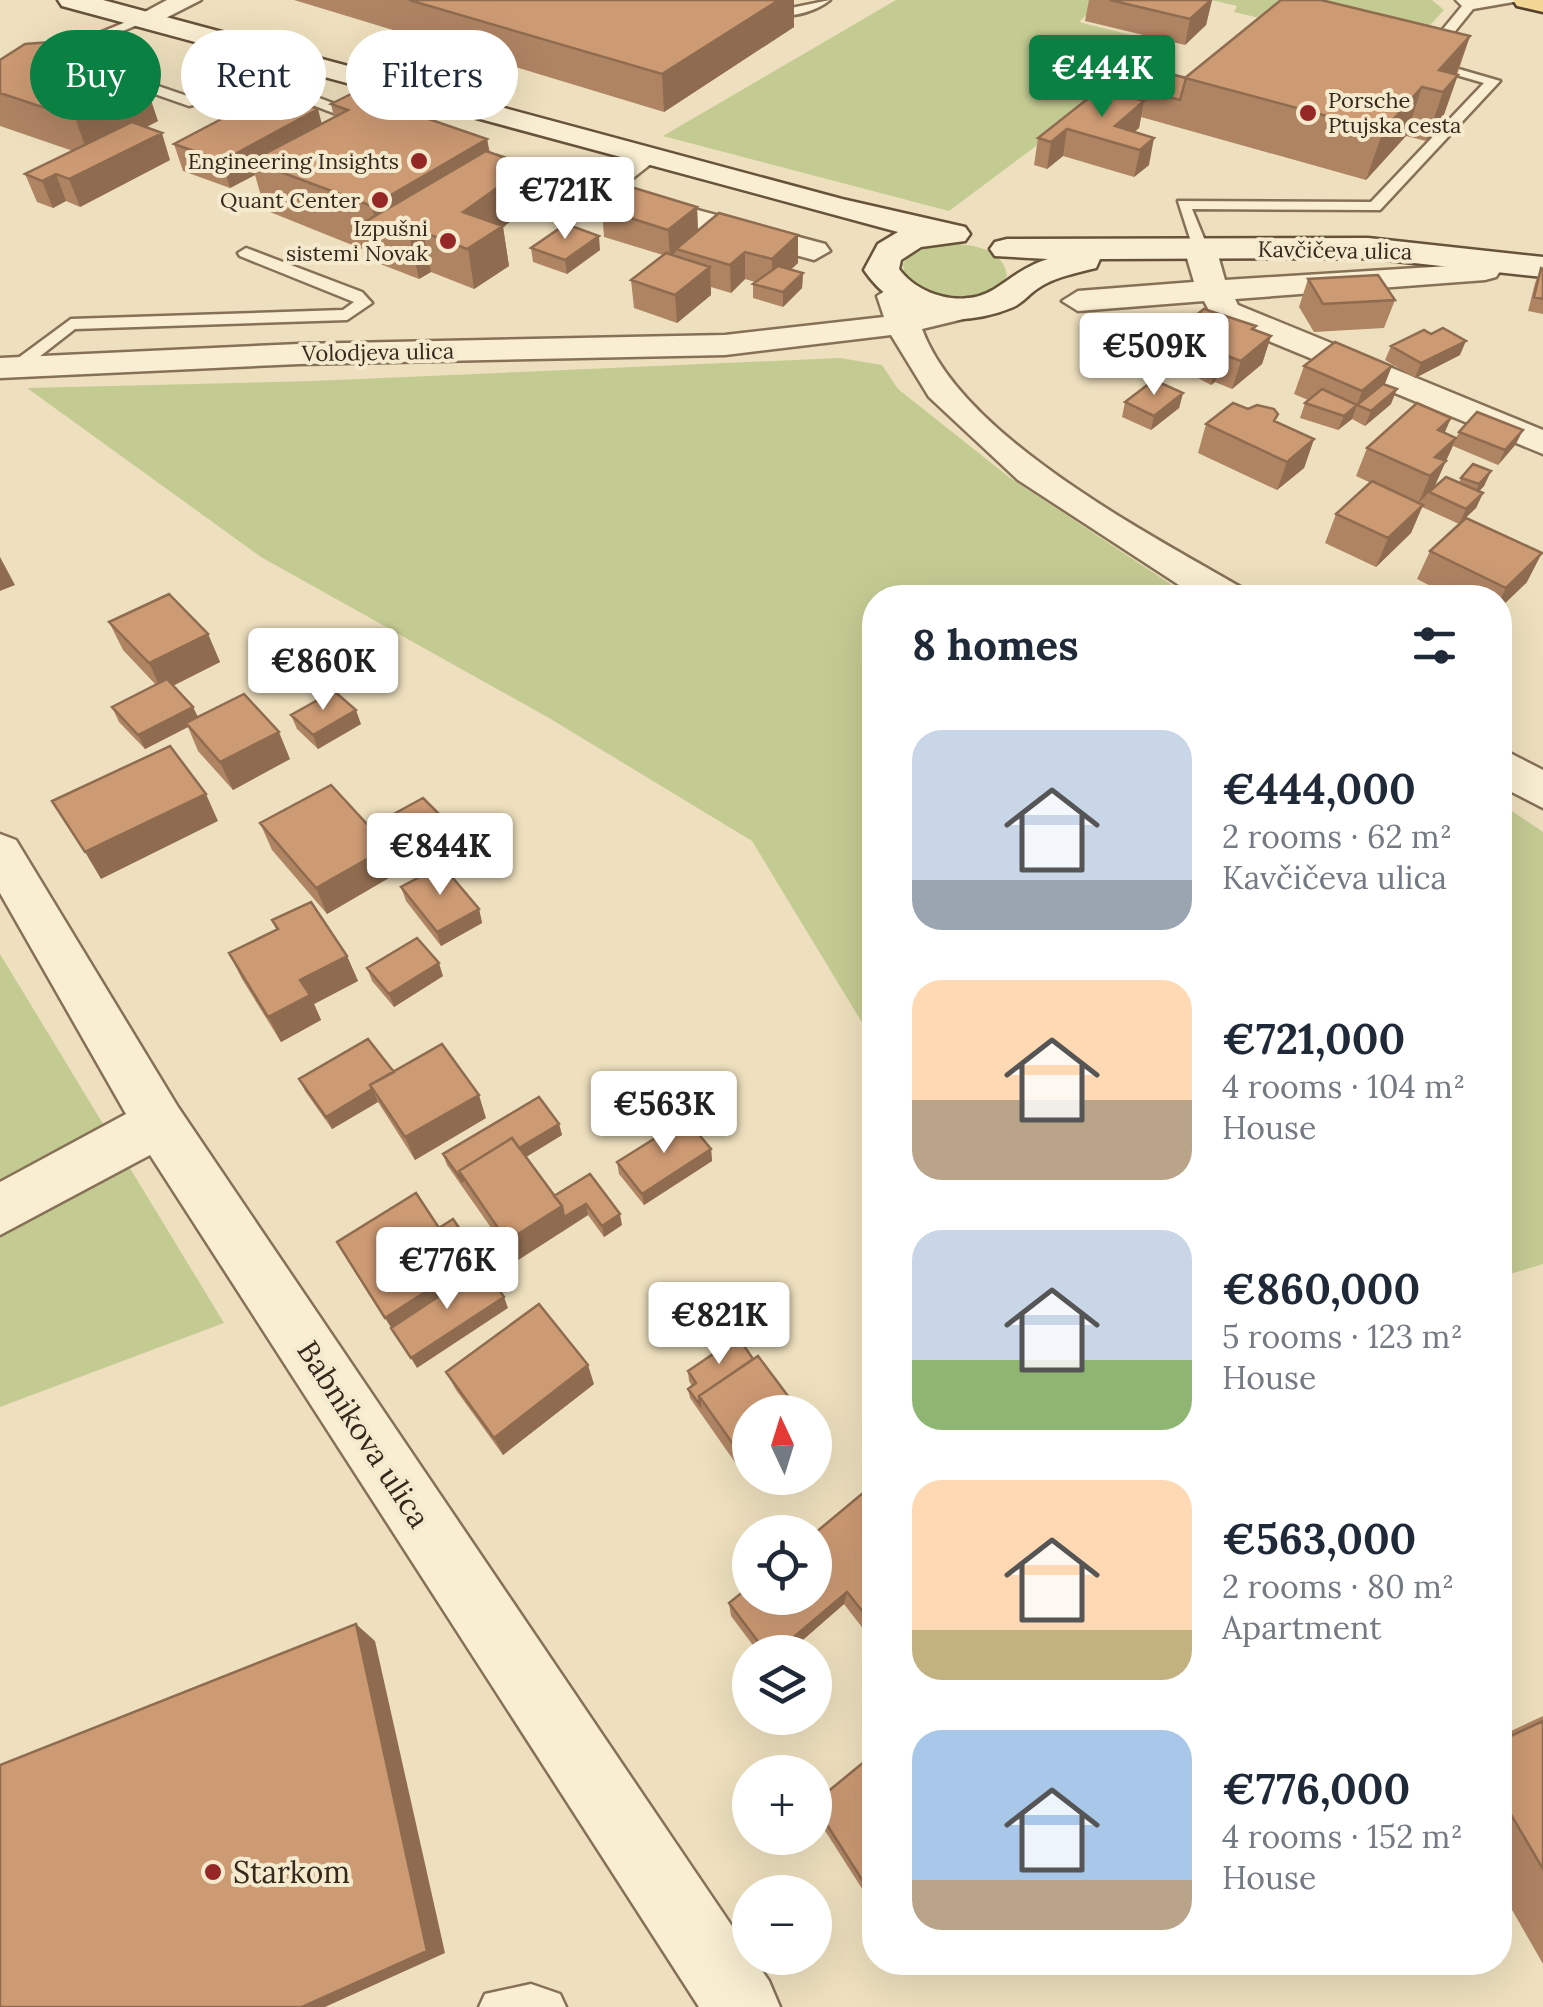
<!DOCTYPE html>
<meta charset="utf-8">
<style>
body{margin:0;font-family:Lora,serif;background:#f6f6f7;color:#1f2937;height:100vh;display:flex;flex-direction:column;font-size:38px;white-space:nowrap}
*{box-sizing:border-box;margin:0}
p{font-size:32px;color:#747a83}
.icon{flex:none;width:55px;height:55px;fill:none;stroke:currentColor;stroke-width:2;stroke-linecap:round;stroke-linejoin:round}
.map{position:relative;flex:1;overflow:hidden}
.panel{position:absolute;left:862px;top:585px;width:650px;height:1390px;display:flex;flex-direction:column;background:#fff;border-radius:40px;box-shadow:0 10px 40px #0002}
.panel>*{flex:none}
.hud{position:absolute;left:30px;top:30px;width:682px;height:90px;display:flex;gap:20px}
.needle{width:65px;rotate:356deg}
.buttons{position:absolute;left:732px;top:1395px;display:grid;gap:20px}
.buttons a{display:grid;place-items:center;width:100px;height:100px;border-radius:50%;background:#fff;box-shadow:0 10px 40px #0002;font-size:50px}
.price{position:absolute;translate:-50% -85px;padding:0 22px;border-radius:10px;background:#fff;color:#222;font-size:32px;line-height:65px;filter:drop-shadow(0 2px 5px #0008)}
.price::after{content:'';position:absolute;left:50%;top:60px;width:30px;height:22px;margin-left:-15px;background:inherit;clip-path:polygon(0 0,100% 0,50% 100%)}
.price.selected{background:#0b8043;color:#fff}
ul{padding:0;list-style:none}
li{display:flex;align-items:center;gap:30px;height:250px;padding:0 50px}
li span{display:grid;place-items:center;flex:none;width:280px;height:200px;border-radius:30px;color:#555}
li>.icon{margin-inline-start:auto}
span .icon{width:120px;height:120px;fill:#fffc;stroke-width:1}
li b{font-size:42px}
h2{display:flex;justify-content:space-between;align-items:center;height:120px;padding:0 50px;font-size:42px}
.chip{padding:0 35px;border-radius:45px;background:#fff;box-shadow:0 10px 40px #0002;font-size:35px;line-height:90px}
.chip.selected{background:#0b8043;color:#fff}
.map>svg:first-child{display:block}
.green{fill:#c4cb92}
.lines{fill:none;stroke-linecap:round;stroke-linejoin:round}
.lane-casing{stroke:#867157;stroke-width:5}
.street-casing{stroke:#867157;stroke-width:5}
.secondary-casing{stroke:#67523a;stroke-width:5}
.primary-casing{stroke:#533f2b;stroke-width:5}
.lane{fill:#f9eed1;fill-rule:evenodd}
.street{fill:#f9eed1;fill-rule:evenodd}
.secondary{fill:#f9eed1;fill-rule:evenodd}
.primary{fill:#f2d794;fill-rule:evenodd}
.wall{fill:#af8463}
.shaded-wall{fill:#8f6c50}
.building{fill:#cc9a73;stroke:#8f6c50;stroke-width:2.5}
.poi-dot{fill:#952827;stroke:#f5eace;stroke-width:4}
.labels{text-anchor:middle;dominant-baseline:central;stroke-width:8;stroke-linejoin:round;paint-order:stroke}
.far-poi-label{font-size:22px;fill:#35281c;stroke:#f5eace;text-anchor:end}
.far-street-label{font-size:22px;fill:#35281c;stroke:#f5eace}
.near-street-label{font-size:30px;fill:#35281c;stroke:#f5eace}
.near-poi-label{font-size:30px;fill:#35281c;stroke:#f5eace;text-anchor:start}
</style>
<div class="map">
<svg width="1543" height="2007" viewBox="0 0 1543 2007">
<rect width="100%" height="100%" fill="#eee0be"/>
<!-- green -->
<path class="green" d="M896 0H1103L1079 22 1171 45 949 211 663 136Z
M1211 0H1432L1444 10 1412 45 1376 46 1234 12 1237 6Z
M936 244C962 243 1003 244 1007 276 987 305 904 308 903 264L909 255Z
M840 358 882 365 898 389 1009 477 1190 597 875 598V1044L752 841 549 718 261 557 27 388 312 381Z
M1500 803 1543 832V1264L1500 1277Z
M0 954 224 1323 0 1407Z"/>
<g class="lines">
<defs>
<path id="lane" d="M715 0 786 9 830 0C800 24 746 19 715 0Z
M1456 0H1525L1473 9 1431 61 1500 81 1380 210 1192 209 1208 248 1194 251 1178 201 1371 202 1484 83 1415 63 1462 6Z
M138 17 149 20 0 83V74Z
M300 60 312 63 296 75 298 90 367 116V122H357L286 95 282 73Z
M114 71 199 100 201 103 189 106 109 78 107 75Z
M496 156 601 189 603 192 591 195 491 163 489 160Z
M246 248 362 292 372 303 347 320 75 329 21 371 6 367 71 319 343 310 354 302 240 256 238 253Z
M531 1984 560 1994 566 2007H479L485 1994Z"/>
<path id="street" d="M167 0H201L152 25H134L130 20Z
M647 147 661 156 619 189 825 244 830 251 814 260 585 198 581 192 585 186Z
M1200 239 1216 248 1225 280 1496 263 1501 270 1496 277 1485 280 1235 299 1238 305 1543 430V454L1213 318 1204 301 1078 311 1062 301 1078 291 1194 282 1184 248Z
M893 286 904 289 915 311 968 298 980 301 984 308 980 315 922 329C962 437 1147 533 1244 589L1250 598H1199L1018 480 929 397 891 335 725 355 299 364 0 378V358L299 344 725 335 884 317 877 296Z
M1500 748 1543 770V808L1500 786Z
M0 834 16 840 178 1107 769 1981 780 2007H699L150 1155 0 1235V1182L126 1114 0 893Z"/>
<path id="secondary" d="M58 0H103L842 199 965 227 970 234 965 241 921 247 901 260 899 269C919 296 963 308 993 290 1012 278 1025 266 1048 259L995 256 990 249 995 242 1007 239 1368 238 1543 257V277L1368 258 1100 259 1096 268C1076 273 1054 277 1037 289 1028 295 1022 304 1011 308 957 330 897 319 864 270L878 244 898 232 62 6Z"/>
<path id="primary" d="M1513 0H1543V12L1517 6Z"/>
</defs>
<!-- lane casing -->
<use href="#lane" class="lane-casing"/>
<!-- street casing -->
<use href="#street" class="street-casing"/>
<!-- secondary casing -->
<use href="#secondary" class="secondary-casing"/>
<!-- primary casing -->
<use href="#primary" class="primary-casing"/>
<!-- lane -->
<use href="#lane" class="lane"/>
<!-- street -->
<use href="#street" class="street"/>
<!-- secondary -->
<use href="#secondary" class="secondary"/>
<!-- primary -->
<use href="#primary" class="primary"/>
</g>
<!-- wall -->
<path class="wall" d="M294 0H794V27L664 112Z
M1089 0H1212L1206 25 1185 45 1085 21Z
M1470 36 1441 123 1426 141 1406 136 1366 180 1141 117 1139 128 1134 132 1149 165 1134 177 1063 156 1047 169 1034 165 1038 138 1113 93 1115 82 1186 78Z
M62 56 66 58 86 56 88 64 158 121 146 127 170 160 80 207 66 201 53 208 37 202 25 174 73 151 0 126V60Z
M331 104 487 139 490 153 528 166 533 205 503 227 509 266 474 289 431 272 419 279 375 262 372 253 265 210 255 175 230 188 183 171 174 144 322 124 334 117Z
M697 207 698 231 798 263 790 270 803 273 802 288 783 307 753 298V284L755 282 745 279 731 293 711 287V295L677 323 634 308 631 280 663 255 604 237 602 209Z
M531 248 600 250 567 274 533 262Z
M1541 268 1543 269V314L1528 311 1535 283Z
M1308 279 1395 300 1384 328 1314 332 1299 307Z
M1256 326 1255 330 1271 336 1262 364 1232 389 1215 382 1211 385 1167 361 1173 333Z
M1431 334 1460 355 1415 378 1385 360 1391 346Z
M1304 366 1385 384 1391 404 1365 426 1352 419 1338 430 1300 418 1305 403 1308 400 1294 394Z
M1183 393 1179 408 1151 430 1122 417 1125 402Z
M1276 422 1314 439 1304 468 1277 490 1198 453 1206 424Z
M1459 432 1516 444 1498 465 1453 446 1434 487 1459 483 1461 478 1491 471 1484 486 1479 491 1483 493 1476 508 1459 524 1422 507 1411 533 1376 567 1325 543 1336 514 1371 483 1356 476 1367 448 1445 433 1456 438Z
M1430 551 1527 582 1500 608V598H1454L1417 579Z
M109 622 208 634 220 662 173 686 198 717 290 759 233 790 198 751 188 727 145 749 119 722 112 707 156 685 123 650Z
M291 715 361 724 318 749 297 729Z
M260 823 370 827 454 840 327 914 272 850Z
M401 887 479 909 482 923 441 946 406 901Z
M272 920 347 956 358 981 314 1004 321 1020 281 1042 242 979 229 953 276 929Z
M367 968 443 976 394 1007 372 981Z
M394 1072 486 1118 415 1160 378 1102 332 1129 305 1091 299 1079Z
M559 1124 562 1135 526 1157 554 1196 590 1174 622 1225 604 1237 588 1215 515 1262 447 1165 443 1154Z
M711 1149 712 1161 644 1205 619 1174 617 1162Z
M753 1359 746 1478 690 1398 688 1389 692 1386 689 1381 688 1371Z
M446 1372 594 1384 503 1455 456 1390Z
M875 1508V1644L844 1604 789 1652H758L731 1616 729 1603Z
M1543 1716V1964L1500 1889V1736Z
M875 1731V1909L815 1815V1802L872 1755 865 1745 868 1736Z
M1060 1962H1085L1071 1972 1065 1973Z"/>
<!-- shaded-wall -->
<path class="shaded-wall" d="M779 0H794V27L664 112 662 74Z
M1212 0 1206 25 1185 45 1190 19Z
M1470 36 1454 80 1458 75 1441 123 1426 141 1443 92 1439 70Z
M145 82 158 121 89 157 75 118Z
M1422 87 1406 136 1366 180 1383 131Z
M1144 101 1139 128 1120 144 1115 126Z
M318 109 325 136 251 161 255 175 230 188 222 161Z
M1067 129 1063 156 1047 169 1051 142Z
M162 133 170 160 80 207 69 179Z
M1154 138 1149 165 1134 177 1140 150Z
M487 139 495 189 423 232 431 272 419 279 410 239 376 226 372 206Z
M528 166 533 205 503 227 509 266 474 289 463 212Z
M56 174 66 201 53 208 42 181Z
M697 207 698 234 676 249V252L670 257 668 230Z
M798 235V263L772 287V259Z
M599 236 600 250 567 274 565 260Z
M745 252V279L731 293 730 265Z
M710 267 711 295 677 323 675 295Z
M803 273 802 288 783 307V292Z
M1271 336 1262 364 1232 389 1241 361Z
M1466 341 1460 355 1415 378 1421 363Z
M1222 354 1215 382 1211 385 1219 356Z
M1392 366 1381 394 1357 405 1362 391Z
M1397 389 1391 404 1365 426 1371 411Z
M1183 393 1179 408 1151 430 1154 416Z
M1357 405 1352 419 1338 430 1344 416Z
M1451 418 1439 446 1438 430Z
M1523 430 1516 444 1498 465 1505 450Z
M1456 438 1433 490 1429 492 1418 504 1430 476 1435 457Z
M1314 439 1304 468 1277 490 1287 462Z
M1491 471 1484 486 1472 499 1479 484Z
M1483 493 1476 508 1459 524 1466 509Z
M1423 505 1411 533 1376 567 1388 538Z
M1542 553 1527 582 1500 608V600L1506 588Z
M0 557 15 585 0 591Z
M208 634 220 662 162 691 149 663Z
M193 707 200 721 186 723 188 727 145 749 138 735Z
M356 710 361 724 318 749 313 735Z
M279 732 290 759 233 790 220 762Z
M206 794 218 821 101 879 85 852Z
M451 826 454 840 327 914 316 888 388 847Z
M479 909 482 923 441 946 437 932Z
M347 956 358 981 314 1004 321 1020 281 1042 268 1017 300 980Z
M439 963 443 976 394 1007 389 994Z
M372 1089 378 1102 332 1129 326 1117Z
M479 1095 486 1118 415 1160 405 1137Z
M559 1124 562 1135 472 1190 465 1180Z
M711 1149 712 1161 644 1205 642 1194Z
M586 1204 588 1215 515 1262 507 1241 562 1206Z
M620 1214 622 1225 604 1237 602 1226Z
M479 1257 487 1278 397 1337 385 1318Z
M504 1297 508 1308 417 1368 411 1358Z
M588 1365 594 1384 503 1455 494 1438Z
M750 1457V1474L746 1478 745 1461Z
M847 1592 844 1604 789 1652H776Z
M356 1624 375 1641 445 1953 325 2007H302Z"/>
<!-- building -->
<path class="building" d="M409 0H779L662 74Z
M1110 0H1211L1190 19Z
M1281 0H1321L1470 36 1439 70 1458 75 1443 92 1422 87 1383 131 1185 78Z
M50 42 58 47 54 54 66 58 76 53 86 56 78 60 145 82 75 118 0 93V60L25 44Z
M1136 65 1186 78 1180 100 1115 82Z
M1100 89 1144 101 1115 126 1154 138 1140 150 1067 129 1051 142 1038 138Z
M271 93 318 109 222 161 174 144Z
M353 93 487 139 372 206 251 161 348 110 331 104Z
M132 122 162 133 69 179 56 174 42 181 25 174Z
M486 151 528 166 463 212 503 226 467 249 423 232 410 239 365 222Z
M631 187 697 207 668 230 602 209Z
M719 213 798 235 772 259 745 252 730 265 676 249Z
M566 224 599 236 565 260 531 248Z
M666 253 710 267 675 295 631 280Z
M778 266 803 273 783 292 753 284Z
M1541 268 1543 269V299L1534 297Z
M1378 275 1395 300 1323 304 1308 279Z
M1204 309 1256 326 1252 329 1271 336 1241 361 1222 354 1219 356 1173 333Z
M1443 328 1466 341 1421 363 1391 346 1424 330 1431 334Z
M1335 342 1392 366 1362 391 1304 366Z
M1154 380 1183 393 1154 416 1125 402Z
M1383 384 1397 389 1371 411 1357 405Z
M1322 389 1357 405 1344 416 1305 403Z
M1233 403 1248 409 1257 405 1274 409 1278 414 1274 421 1314 439 1287 462 1206 424Z
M1417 403 1451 418 1438 430 1456 438 1435 457 1446 461 1430 476 1367 448Z
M1477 412 1523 430 1505 450 1459 432Z
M1473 464 1491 471 1479 484 1461 478Z
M1446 477 1483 493 1466 509 1429 492Z
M1372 481 1423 505 1388 538 1336 514Z
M1466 518 1542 553 1506 588 1430 551Z
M169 594 208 634 149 663 109 622Z
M167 679 193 707 138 735 112 707Z
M334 691 356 710 313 735 291 715Z
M244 694 279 732 220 762 186 723Z
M170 746 206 794 85 852 52 801Z
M331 785 388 847 316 888 260 823Z
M423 798 451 826 392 860 388 847 370 827Z
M442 865 479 909 437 932 401 887Z
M311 902 347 956 300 980 310 995 268 1017 229 953 278 929 272 920Z
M417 938 439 963 389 994 367 968Z
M368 1039 394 1072 370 1085 372 1089 326 1117 299 1079Z
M442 1044 479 1095 405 1137 370 1085Z
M539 1097 559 1124 519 1148 512 1138 459 1171 463 1182 443 1154Z
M686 1119 711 1149 642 1194 617 1162Z
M512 1138 562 1206 507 1241 459 1171Z
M590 1174 620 1214 602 1226 586 1204 564 1217 562 1206 554 1196Z
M416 1193 439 1228 453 1219 479 1257 385 1318 337 1242Z
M483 1267 504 1297 411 1358 391 1328Z
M539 1304 588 1365 494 1438 446 1372Z
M738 1337 753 1359 699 1396 700 1405 688 1389 696 1383 688 1371Z
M758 1356 800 1412H750V1457L745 1461 699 1396Z
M863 1493 875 1508V1627L847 1592 776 1652H766L729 1603 750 1586V1598H815V1533Z
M356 1624 427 1951 302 2007H0V1765Z
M1543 1721V1869L1500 1796V1741Z
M875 1731V1746L868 1736Z
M875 1753V1900L815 1806V1802Z
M1066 1962H1085L1071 1972Z"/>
<!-- markers -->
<g class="poi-dot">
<circle cx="1308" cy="113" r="10"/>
<circle cx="419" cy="161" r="10"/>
<circle cx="380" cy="200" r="10"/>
<circle cx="448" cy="241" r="10"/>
<circle cx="213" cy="1872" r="10"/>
</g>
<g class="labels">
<!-- far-poi labels -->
<g class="far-poi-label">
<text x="1328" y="100" text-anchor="start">Porsche<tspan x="1328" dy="25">Ptujska cesta</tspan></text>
<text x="399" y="161">Engineering Insights</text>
<text x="360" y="200">Quant Center</text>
<text x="428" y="228">Izpušni<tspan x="428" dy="25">sistemi Novak</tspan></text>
</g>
<!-- far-street labels -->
<g class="far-street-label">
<text transform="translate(1335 250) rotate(1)">Kavčičeva ulica</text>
<text transform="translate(378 352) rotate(-1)">Volodjeva ulica</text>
</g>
<!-- near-street labels -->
<g class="near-street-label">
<text transform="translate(364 1434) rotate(57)">Babnikova ulica</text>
</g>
<!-- near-poi labels -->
<g class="near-poi-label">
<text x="233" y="1872">Starkom</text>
</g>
</g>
</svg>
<div class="buttons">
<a><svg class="needle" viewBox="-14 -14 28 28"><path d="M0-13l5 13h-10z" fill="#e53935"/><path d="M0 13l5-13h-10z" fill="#747a83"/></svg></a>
<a><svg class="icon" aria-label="locate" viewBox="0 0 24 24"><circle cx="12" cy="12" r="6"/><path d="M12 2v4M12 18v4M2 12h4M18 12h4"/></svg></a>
<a><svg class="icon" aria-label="layers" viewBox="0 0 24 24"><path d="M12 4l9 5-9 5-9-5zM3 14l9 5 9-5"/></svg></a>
<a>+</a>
<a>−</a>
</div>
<b class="price selected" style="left:1102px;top:120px">€444K</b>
<b class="price" style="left:565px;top:242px">€721K</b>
<b class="price" style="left:1154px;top:398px">€509K</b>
<b class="price" style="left:323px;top:713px">€860K</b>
<b class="price" style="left:440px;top:898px">€844K</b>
<b class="price" style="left:664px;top:1156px">€563K</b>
<b class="price" style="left:447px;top:1312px">€776K</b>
<b class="price" style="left:719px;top:1367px">€821K</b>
<div class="hud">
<a class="chip selected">Buy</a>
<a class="chip">Rent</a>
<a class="chip">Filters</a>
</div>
<section class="panel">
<h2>8 homes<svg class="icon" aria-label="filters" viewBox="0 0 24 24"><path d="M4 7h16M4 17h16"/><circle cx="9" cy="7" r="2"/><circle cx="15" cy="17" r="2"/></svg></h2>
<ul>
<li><span style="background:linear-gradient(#c9d6e8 75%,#9aa5b1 0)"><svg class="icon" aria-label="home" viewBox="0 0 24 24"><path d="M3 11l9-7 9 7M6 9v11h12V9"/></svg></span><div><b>€444,000</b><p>2 rooms · 62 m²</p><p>Kavčičeva ulica</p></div></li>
<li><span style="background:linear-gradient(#ffd9b3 60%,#b9a48a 0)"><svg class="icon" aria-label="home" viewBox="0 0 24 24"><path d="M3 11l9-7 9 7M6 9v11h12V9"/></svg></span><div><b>€721,000</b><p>4 rooms · 104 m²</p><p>House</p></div></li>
<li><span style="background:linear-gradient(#c9d6e8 65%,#8fb573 0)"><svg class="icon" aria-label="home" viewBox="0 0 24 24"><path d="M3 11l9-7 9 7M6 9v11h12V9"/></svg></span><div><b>€860,000</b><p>5 rooms · 123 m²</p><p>House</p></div></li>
<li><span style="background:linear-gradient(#ffd9b3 75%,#c2b280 0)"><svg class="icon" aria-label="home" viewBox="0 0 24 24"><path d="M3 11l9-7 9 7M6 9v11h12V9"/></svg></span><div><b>€563,000</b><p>2 rooms · 80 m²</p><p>Apartment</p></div></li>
<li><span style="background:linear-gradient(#a9c7e8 75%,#b9a48a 0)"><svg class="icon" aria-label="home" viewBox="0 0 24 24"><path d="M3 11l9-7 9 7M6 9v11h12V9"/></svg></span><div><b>€776,000</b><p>4 rooms · 152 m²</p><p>House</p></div></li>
</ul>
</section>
</div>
